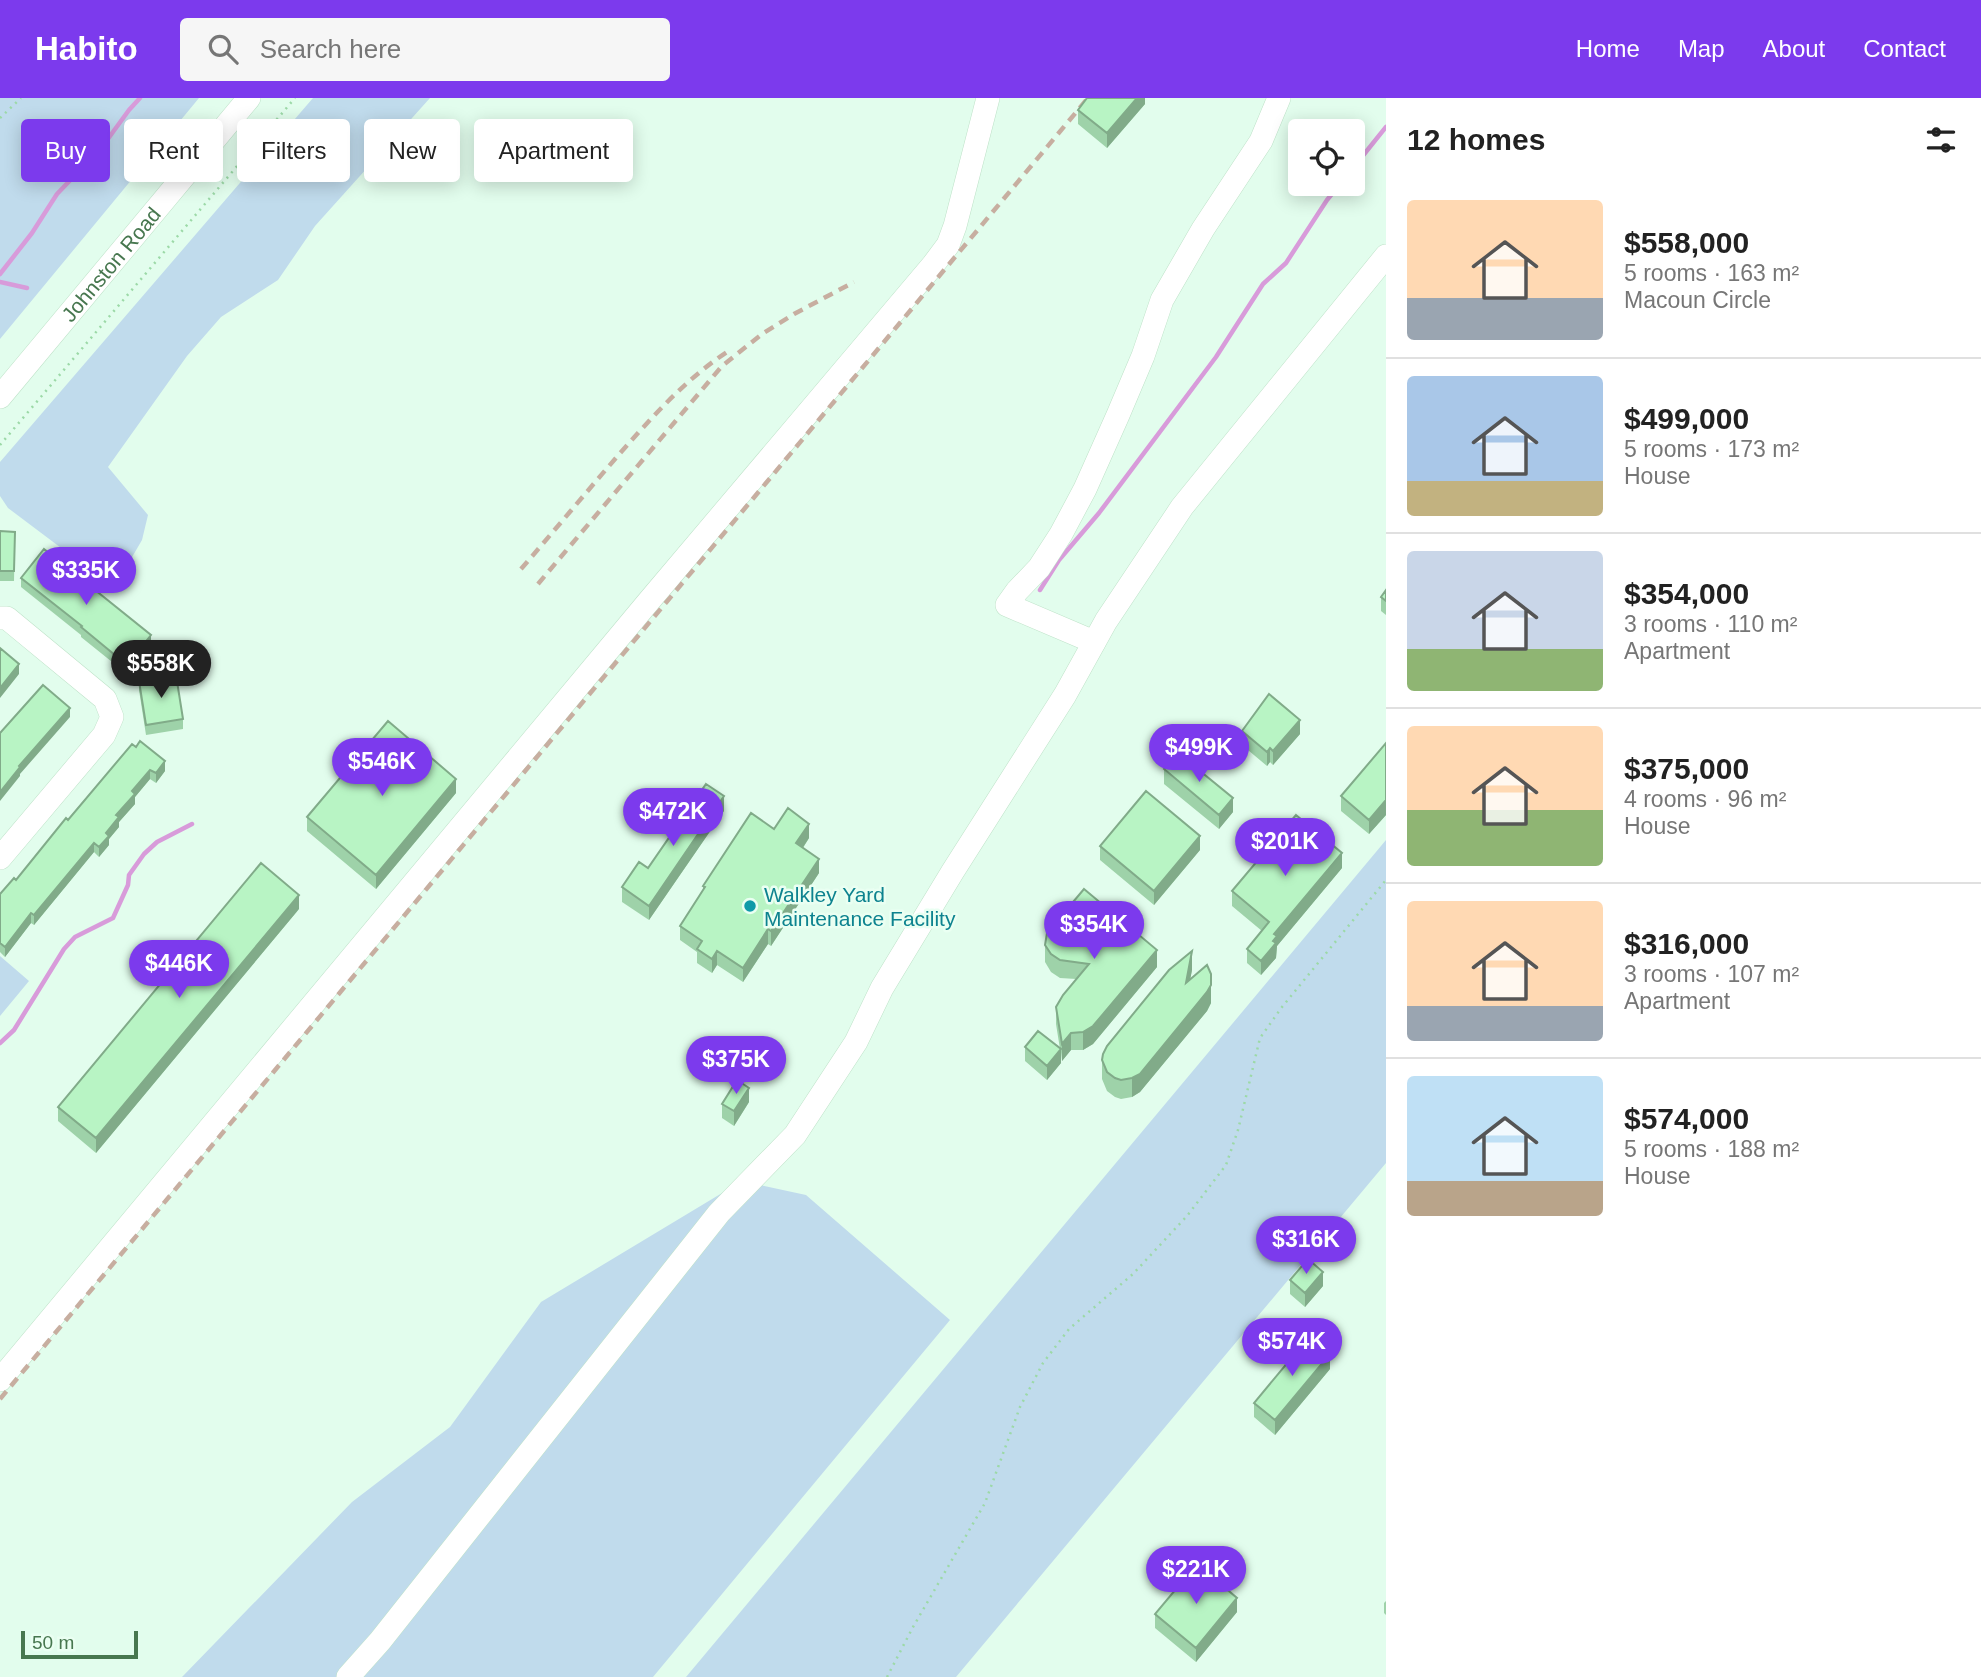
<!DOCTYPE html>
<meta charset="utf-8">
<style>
body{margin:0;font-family:Helvetica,sans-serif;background:#f6f6f6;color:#222;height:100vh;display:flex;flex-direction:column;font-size:26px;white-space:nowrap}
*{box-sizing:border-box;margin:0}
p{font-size:23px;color:#767676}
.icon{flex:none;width:38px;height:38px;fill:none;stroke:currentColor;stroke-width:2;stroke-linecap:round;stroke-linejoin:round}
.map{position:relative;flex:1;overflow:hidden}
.panel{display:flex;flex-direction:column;background:#fff;width:595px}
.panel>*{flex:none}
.hud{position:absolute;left:21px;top:21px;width:665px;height:63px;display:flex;gap:14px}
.tools{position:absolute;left:1288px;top:21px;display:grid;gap:14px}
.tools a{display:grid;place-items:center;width:77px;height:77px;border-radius:7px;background:#fff;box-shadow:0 4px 18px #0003;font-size:35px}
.scale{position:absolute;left:21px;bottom:18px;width:117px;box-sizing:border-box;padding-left:7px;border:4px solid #47774f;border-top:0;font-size:19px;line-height:24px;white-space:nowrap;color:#47774f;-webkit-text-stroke:5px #eafff2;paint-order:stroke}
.price{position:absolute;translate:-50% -60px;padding:0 16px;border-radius:24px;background:#7c3aed;color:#fff;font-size:23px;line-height:46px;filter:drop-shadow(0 2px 4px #0008)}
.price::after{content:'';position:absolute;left:50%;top:42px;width:21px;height:16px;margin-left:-10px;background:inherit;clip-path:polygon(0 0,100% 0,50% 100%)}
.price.selected{background:#222;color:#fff}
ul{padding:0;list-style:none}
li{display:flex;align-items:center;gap:21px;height:175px;padding:0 21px}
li+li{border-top:2px solid #e0e0e0}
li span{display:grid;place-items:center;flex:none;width:196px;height:140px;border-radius:7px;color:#555}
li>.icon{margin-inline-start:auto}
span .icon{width:84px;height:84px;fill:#fffc;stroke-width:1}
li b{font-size:30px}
h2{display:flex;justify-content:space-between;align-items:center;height:84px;padding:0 21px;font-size:30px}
.tag{padding:0 24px;border-radius:7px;background:#fff;box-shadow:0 4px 18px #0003;font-size:24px;line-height:63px}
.tag.selected{background:#7c3aed;color:#fff}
header{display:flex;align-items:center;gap:42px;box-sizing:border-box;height:98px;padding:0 35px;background:#7c3aed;color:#fff}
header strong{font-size:33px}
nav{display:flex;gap:38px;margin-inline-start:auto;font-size:24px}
.search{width:490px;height:63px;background:#f6f6f6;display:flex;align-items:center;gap:18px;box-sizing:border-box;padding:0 24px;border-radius:7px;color:#767676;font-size:26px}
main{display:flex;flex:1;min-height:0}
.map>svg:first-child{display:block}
.green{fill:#c0dbec}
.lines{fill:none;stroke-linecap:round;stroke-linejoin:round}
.stream{stroke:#d89bda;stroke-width:4.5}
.minor-casing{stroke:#bee2c8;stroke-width:24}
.path{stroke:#9cd9a7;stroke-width:2.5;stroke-dasharray:2 5;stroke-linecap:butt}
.minor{stroke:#fff;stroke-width:23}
.rail{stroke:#c7aea0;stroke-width:4.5;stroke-dasharray:10 7;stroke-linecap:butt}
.wall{fill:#9ed2a9}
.shaded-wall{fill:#81ab89}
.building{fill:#b8f4c4;stroke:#81ab89;stroke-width:2}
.culture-dot{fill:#0f9aa8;stroke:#eafff2;stroke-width:2.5}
.labels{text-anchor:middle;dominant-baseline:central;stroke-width:5;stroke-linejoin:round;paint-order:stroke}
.street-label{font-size:21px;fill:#47774f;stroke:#eafff2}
.culture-label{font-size:21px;fill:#0d838f;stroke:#eafff2;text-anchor:start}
</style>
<header>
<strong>Habito</strong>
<div class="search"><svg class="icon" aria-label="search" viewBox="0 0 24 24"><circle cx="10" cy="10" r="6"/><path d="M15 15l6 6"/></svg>Search here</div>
<nav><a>Home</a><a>Map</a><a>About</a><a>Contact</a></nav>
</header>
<main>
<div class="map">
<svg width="1386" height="1579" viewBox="0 0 1386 1579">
<rect width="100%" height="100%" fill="#e2fded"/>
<!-- green -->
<path class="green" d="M0 0H199L0 241Z
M313 0H430L315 128 278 182 221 219 187 258 108 369 148 417 142 442 128 466 105 483 8 410 0 398V364Z
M1386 742V1065L956 1579H686Z
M0 858 29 883 0 918Z
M742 1083 806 1097 950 1222 653 1579H182L352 1404 450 1329 541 1204Z"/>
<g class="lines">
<!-- stream -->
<path class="stream" d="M1353 70 1386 29
M0 176 32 135 57 96 102 49 129 12 140 0
M0 184 27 190
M1040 492 1059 462 1099 415 1216 259 1263 186 1286 165 1327 102 1340 86
M0 945 14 932 64 851 75 839 113 820 128 787 129 777 144 756 157 744 192 726"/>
<defs>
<g id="minor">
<path id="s1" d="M0 299 249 0"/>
<path d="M0 520H7L105 601 112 619 104 637 0 760"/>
<path d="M1094 544 1007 507 1017 493 1039 470 1061 436 1085 391 1118 317 1143 258 1162 202 1203 131 1261 43 1279 0"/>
<path d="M0 1282 649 503 933 167 948 147 955 128 988 0"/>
<path d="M348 1579 380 1543 719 1115 795 1037 856 944 882 890 953 773 1065 597 1106 523 1182 409 1386 158"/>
</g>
</defs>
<!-- minor casing -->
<use href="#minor" class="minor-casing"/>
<!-- path -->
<path class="path" d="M0 20 21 0
M0 347 295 0
M887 1579 913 1529 985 1405 1020 1309 1043 1265 1069 1231 1133 1176 1187 1118 1226 1067 1238 1032 1260 940 1282 909 1386 782"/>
<!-- minor -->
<use href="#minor" class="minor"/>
<!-- rail -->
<path class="rail" d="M521 471C555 432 588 392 622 353 654 317 686 281 727 254
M538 486 722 268 762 236 794 216 854 184
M0 1301 1088 0"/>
</g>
<!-- wall -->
<path class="wall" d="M1145 0V6L1107 50 1078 26V12Z
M0 433 15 434 14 483H0Z
M21 480 151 547 127 576 81 539V537L21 489Z
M1386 492V517L1381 513V499Z
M139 583 183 621V631L146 637 139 592Z
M1242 633 1300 636 1273 667 1270 664 1267 668 1242 647Z
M1386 645V717L1369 736 1341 713V698Z
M132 646 165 673 156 685 150 681 135 699V706L119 724V729L109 741V747L99 759 94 754 34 827 31 825 5 859 0 854V796L16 782Z
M1164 671 1233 714 1219 731 1164 686Z
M456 695 376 791 307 733V719Z
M724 713 649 822 622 804V789Z
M774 731 809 740 803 750 819 775 771 848 768 846 743 884 717 867 712 875 697 865V854L680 842V828L703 793V788Z
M1100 748 1200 752 1154 807 1100 762Z
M1342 770 1277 848 1276 860 1261 877 1247 865V851L1262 833 1232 808V793Z
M299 811 96 1055 58 1023V1009Z
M1045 847 1157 869 1093 946 1083 952H1071L1062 963 1061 954V965L1047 982 1025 963V949L1060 951 1056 926V909L1076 881 1060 880 1051 874 1045 864Z
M1192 872 1190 881 1211 895V905L1207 913 1140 994 1132 999 1121 1001 1115 999 1107 993 1102 981V962Z
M749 1004 734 1028 722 1020V1006Z
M1290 1182 1323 1188 1305 1209 1290 1196Z
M1330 1271 1275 1337 1254 1319V1305Z
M1386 1503V1517L1384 1515V1505Z
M1237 1514 1196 1564 1155 1530V1516Z"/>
<!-- shaded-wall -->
<path class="shaded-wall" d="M1137 0H1145V6L1107 50V35Z
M151 537V547L127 576V567Z
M19 566V576L0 600V590Z
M70 610V619L20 676V678L0 703V694L19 668Z
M1300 622V636L1273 667V653Z
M1270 650V664L1267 668V654Z
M165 663V673L156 685V675Z
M150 672V681L135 699V706L119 724V729L109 741V747L99 759V749L106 735 116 717 132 693Z
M456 681V695L376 791V777Z
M724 698V713L649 822V808Z
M1233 700V714L1219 731V717Z
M1386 702V717L1369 736V722Z
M809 726V740L796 760V745Z
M1200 738V752L1154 807V793Z
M94 745V754L34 827V817Z
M1342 755V770L1277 848 1276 860 1261 877V863L1273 843 1274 836Z
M819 761V775L771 848V833Z
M299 797V811L96 1055V1040Z
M31 815V825L5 859V849Z
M768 831V846L743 884V870Z
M1157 852V869L1093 946 1083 952V934Z
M717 853V867L712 875V861Z
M1192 853V872L1186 904V885Z
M1211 876V905L1207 913 1140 994 1132 999V980Z
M1071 935V952L1062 963V946Z
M1061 951V965L1047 982V968Z
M749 990V1004L734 1028V1013Z
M1323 1174V1188L1305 1209V1195Z
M1330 1256V1271L1275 1337V1322Z
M1237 1500V1514L1196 1564V1550Z"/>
<!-- building -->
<path class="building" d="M1087 0H1137L1107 35 1078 12Z
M0 433 15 434 14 473H0Z
M44 451 151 537 127 567 81 529 82 528 21 480Z
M1386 492V503L1381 499Z
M0 550 19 566 0 590Z
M176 577 183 621 146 627 139 583Z
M43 587 70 610 19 668 20 669 0 694V635Z
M1269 596 1300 622 1273 653 1270 650 1267 654 1242 633Z
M388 623 456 681 376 777 307 719Z
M140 643 165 663 156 675 150 672 132 693 135 696 116 717 119 719 106 735 109 738 99 749 94 745 34 817 31 815 5 849 0 845V796L14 780 16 782 66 720 68 722 132 646 136 649Z
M1386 645V702L1369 722 1341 698Z
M1178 655 1233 700 1219 717 1164 671Z
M706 686 724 698 649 808 622 789 639 764 648 770Z
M1146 693 1200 738 1154 793 1100 748Z
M788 710 809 726 796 745 819 761 771 833 768 831 743 870 717 853 712 861 697 851 702 843 680 828 705 789 703 788 751 715 774 731Z
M1296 717 1342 755 1274 836 1277 838 1273 843 1276 845 1261 863 1247 851 1269 824 1232 793Z
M261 765 299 797 96 1040 58 1009Z
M1084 791 1157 852 1093 928 1083 934 1071 935 1062 946 1056 909 1063 897 1089 866 1060 862 1051 856 1045 847 1047 835Z
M1192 853 1186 885 1207 867 1211 876V887L1207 894 1140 976 1132 980 1121 982 1115 980 1107 974 1102 962 1103 956 1107 948 1169 872Z
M1038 933 1061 951 1047 968 1025 949Z
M737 982 749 990 734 1013 722 1006Z
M1308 1161 1323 1174 1305 1195 1290 1182Z
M1309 1239 1330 1256 1275 1322 1254 1305Z
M1197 1466 1237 1500 1196 1550 1155 1516Z"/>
<!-- markers -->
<circle class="culture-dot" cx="750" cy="808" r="7"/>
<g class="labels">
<!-- street labels -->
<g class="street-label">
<text stroke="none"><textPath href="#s1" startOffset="173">Johnston Road</textPath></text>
</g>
<!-- culture labels -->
<g class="culture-label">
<text x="764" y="796">Walkley Yard<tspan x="764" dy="24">Maintenance Facility</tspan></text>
</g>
</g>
</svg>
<div class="tools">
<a><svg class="icon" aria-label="locate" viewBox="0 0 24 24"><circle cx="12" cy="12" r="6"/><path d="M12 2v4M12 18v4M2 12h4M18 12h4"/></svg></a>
</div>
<div class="scale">50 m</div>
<b class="price" style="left:86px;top:509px">$335K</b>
<b class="price selected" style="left:161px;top:602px">$558K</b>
<b class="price" style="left:1199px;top:686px">$499K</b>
<b class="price" style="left:382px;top:700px">$546K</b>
<b class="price" style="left:673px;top:750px">$472K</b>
<b class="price" style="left:1285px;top:780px">$201K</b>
<b class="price" style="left:1094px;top:863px">$354K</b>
<b class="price" style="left:179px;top:902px">$446K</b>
<b class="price" style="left:736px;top:998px">$375K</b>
<b class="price" style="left:1306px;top:1178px">$316K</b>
<b class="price" style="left:1292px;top:1280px">$574K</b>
<b class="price" style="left:1196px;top:1508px">$221K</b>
<div class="hud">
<a class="tag selected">Buy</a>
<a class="tag">Rent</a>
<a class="tag">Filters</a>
<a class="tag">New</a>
<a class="tag">Apartment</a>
</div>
</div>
<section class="panel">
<h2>12 homes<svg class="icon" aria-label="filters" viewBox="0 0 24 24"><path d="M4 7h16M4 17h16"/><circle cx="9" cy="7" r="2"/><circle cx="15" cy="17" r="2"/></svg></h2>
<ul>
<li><span style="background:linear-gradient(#ffd9b3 70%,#9aa5b1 0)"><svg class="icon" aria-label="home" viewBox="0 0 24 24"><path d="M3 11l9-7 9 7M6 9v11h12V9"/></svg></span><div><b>$558,000</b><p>5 rooms · 163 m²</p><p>Macoun Circle</p></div></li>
<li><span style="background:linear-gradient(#a9c7e8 75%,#c2b280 0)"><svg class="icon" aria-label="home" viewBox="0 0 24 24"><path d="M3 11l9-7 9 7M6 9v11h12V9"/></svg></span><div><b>$499,000</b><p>5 rooms · 173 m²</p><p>House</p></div></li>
<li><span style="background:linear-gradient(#c9d6e8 70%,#8fb573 0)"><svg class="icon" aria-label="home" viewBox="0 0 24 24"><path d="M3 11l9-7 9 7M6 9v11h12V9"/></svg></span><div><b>$354,000</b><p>3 rooms · 110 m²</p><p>Apartment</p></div></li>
<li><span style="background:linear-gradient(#ffd9b3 60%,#8fb573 0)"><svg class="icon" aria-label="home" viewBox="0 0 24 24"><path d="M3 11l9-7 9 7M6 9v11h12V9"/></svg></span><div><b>$375,000</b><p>4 rooms · 96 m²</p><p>House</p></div></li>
<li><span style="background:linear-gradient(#ffd9b3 75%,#9aa5b1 0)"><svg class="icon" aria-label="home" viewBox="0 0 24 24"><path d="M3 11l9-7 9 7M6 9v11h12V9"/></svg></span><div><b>$316,000</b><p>3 rooms · 107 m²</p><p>Apartment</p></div></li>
<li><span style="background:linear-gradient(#bfe0f5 75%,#b9a48a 0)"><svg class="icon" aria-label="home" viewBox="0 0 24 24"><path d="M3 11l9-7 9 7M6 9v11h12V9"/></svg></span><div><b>$574,000</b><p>5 rooms · 188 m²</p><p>House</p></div></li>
</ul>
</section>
</main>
